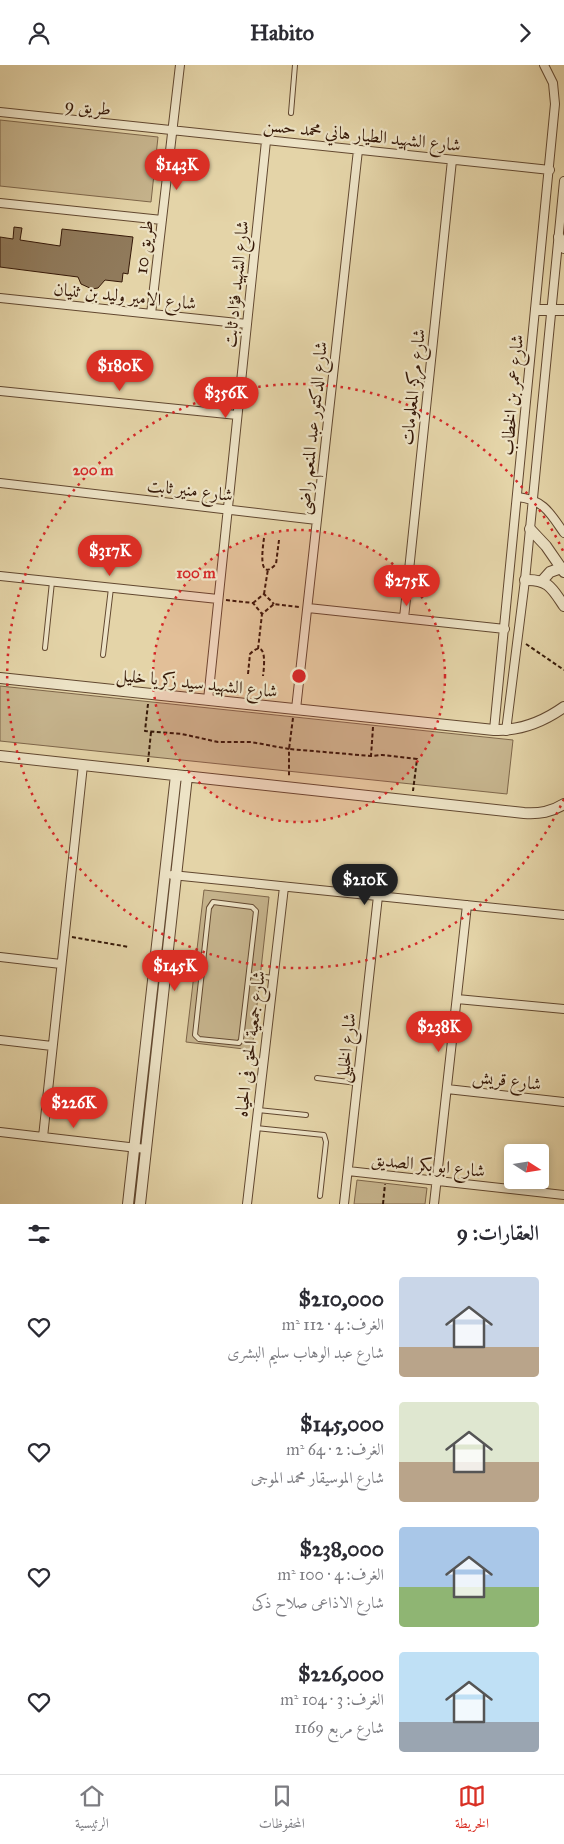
<!DOCTYPE html>
<html lang="ar">
<meta charset="utf-8">
<style>
body{margin:0;font-family:"IM FELL Great Primer",Amiri,serif;background:#f2f2f3;color:#2b2b33;direction:rtl;height:100vh;display:flex;flex-direction:column;font-size:19px;white-space:nowrap}
*{box-sizing:border-box;margin:0}
p{font-size:16px;color:#7c7c81}
.icon{flex:none;width:28px;height:28px;fill:none;stroke:currentColor;stroke-width:2;stroke-linecap:round;stroke-linejoin:round}
.map{position:relative;height:1139px;overflow:hidden;direction:ltr}
.details{display:flex;flex-direction:column;background:#fff;flex:1}
.details>*{flex:none}
.needle{width:32px;rotate:102deg}
.tools{position:absolute;left:504px;top:1079px;display:grid;gap:10px}
.tools a{display:grid;place-items:center;width:45px;height:45px;border-radius:5px;background:#fff;box-shadow:0 2px 8px #0003;font-size:25px}
.price{position:absolute;translate:-50% -42px;padding:0 11px;border-radius:18px;background:#d93025;color:#fff;font-size:16px;line-height:32px;filter:drop-shadow(0 1px 2px #0008)}
.price::after{content:'';position:absolute;left:50%;top:30px;width:15px;height:11px;margin-left:-8px;background:inherit;clip-path:polygon(0 0,100% 0,50% 100%)}
.price.current{background:#222;color:#fff}
ul{padding:0;list-style:none}
li{display:flex;align-items:center;gap:15px;height:125px;padding:0 25px}
li span{display:grid;place-items:center;flex:none;width:140px;height:100px;border-radius:5px;color:#555}
li>.icon{margin-inline-start:auto}
span .icon{width:60px;height:60px;fill:#fffc;stroke-width:1}
li b{font-size:21px}
h2{display:flex;justify-content:space-between;align-items:center;height:60px;padding:0 25px;font-size:21px}
header{display:flex;justify-content:space-between;align-items:center;height:65px;padding:0 25px;background:#fff;font-size:22px;font-weight:700}
.tab-bar{display:flex;justify-content:space-around;align-items:center;height:70px;border-top:1px solid #e1e1e2;background:#fff;font-size:14px;color:#7c7c81}
.tab-bar a{display:grid;justify-items:center;gap:2px}
.tab-bar .current{color:#d93025}
.map>svg:first-child{display:block}
.green{fill:#c6b48d;stroke:#7e664a}
.building{fill:#907a5b;stroke:#361908}
.lines{fill:none;stroke-linecap:round;stroke-linejoin:round}
.service-casing{stroke:#624830;stroke-width:6}
.minor-casing{stroke:#624830;stroke-width:10}
.tertiary-casing{stroke:#624830;stroke-width:12}
.path{stroke:#361908;stroke-width:2;stroke-dasharray:4 2.5;stroke-linecap:butt}
.service{stroke:#ede3c6;stroke-width:4}
.minor{stroke:#ede3c6;stroke-width:8}
.tertiary{stroke:#ede3c6;stroke-width:10}
.ring{fill:none;stroke:#d62828;stroke-width:2.5;stroke-dasharray:2.5 5}
.labels{text-anchor:middle;dominant-baseline:central;stroke-width:4.5;stroke-linejoin:round;paint-order:stroke}
.street-label{font-size:18px;fill:#361908;stroke:#ede3c6}
.centre{fill:#d62828;stroke:#ede3c6;stroke-width:2.5}
.ring-label{font-size:15px;text-anchor:middle;font-weight:bold;fill:#d62828;stroke:#ede3c6;stroke-width:4.5;stroke-linejoin:round;paint-order:stroke}
</style>
<header><svg class="icon" aria-label="forward" viewBox="0 0 24 24"><path d="M9 5l7 7-7 7"/></svg>Habito<svg class="icon" aria-label="person" viewBox="0 0 24 24"><circle cx="12" cy="8" r="4"/><path d="M4 21q1-7 8-7t8 7"/></svg></header>
<div class="map">
<svg width="564" height="1139" viewBox="0 0 564 1139">
<rect width="100%" height="100%" fill="#e4d4a8"/>
<filter id="stains"><feTurbulence type="fractalNoise" baseFrequency=".004" numOctaves="4"/><feColorMatrix values="0 0 0 0 .2 0 0 0 0 .09 0 0 0 0 .02 0 0 0 .5 -.17"/></filter>
<radialGradient id="worn" r=".72"><stop offset=".6" stop-color="#630" stop-opacity="0"/><stop offset="1" stop-color="#630" stop-opacity=".3"/></radialGradient>
<!-- green -->
<path class="green" d="M0 55 158 72 151 137 0 121Z
M0 621 513 675 507 729 0 676Z
M204 825 269 832 252 985 186 977Z
M357 1115 427 1123 425 1139H354Z"/>
<!-- building -->
<path class="building" d="M14 162 22 163 20 175 60 181 62 164 133 172 128 209 123 208 122 217 105 215 98 223 92 224 81 219 78 212 0 202V172L13 174Z"/>
<g class="lines">
<defs>
<path id="service" d="M291 48 295 0
M45 583 52 517
M103 590 111 523
M213 837 252 842 256 846 241 975 239 978 199 974 195 970 209 843Z
M249 910 273 913
M317 1013 357 1018
M258 1045 306 1050
M256 1063 324 1070 326 1077 320 1131"/>
<path id="minor" d="M0 47 550 105
M0 138 162 155
M0 233 247 259
M151 249 180 0
M0 326 237 350
M0 418 317 455
M518 432C544 435 550 448 564 468
M0 511 218 534
M308 543 505 564
M404 553 452 95
M208 635 266 76
M296 644 358 85
M494 665 555 39 553 18 544 0
M506 666 525 515 564 116
M172 810 564 850
M0 892 61 899
M457 934 564 944
M0 975 52 981
M447 1024 564 1037
M0 1067 146 1084
M43 1072 83 700
M348 1106 564 1130
M247 1139 284 822
M344 1139 378 831
M434 1139 467 840"/>
<path id="tertiary" d="M559 172 564 183
M536 245H564
M530 464 546 481 564 507
M525 515C548 514 552 523 564 541
M542 516 550 507 561 503
M0 613 494 665C520 666 543 657 564 642
M0 691 524 748C540 749 551 747 564 739
M128 1139 176 710
M140 1139 187 711"/>
</defs>
<!-- service casing -->
<use href="#service" class="service-casing"/>
<!-- minor casing -->
<use href="#minor" class="minor-casing"/>
<!-- tertiary casing -->
<use href="#tertiary" class="tertiary-casing"/>
<!-- path -->
<path class="path" d="M264 473C263 481 257 519 276 499L279 475
M264 529 268 504
M226 535 253 538 262 549 274 539 299 542
M253 538 264 529 274 539
M526 579 564 605
M258 584 262 549
M248 609 250 589C268 571 264 603 263 611
M148 639 145 666 182 669 218 677H251L289 684V712
M293 653 289 684 371 691
M373 662 371 691 382 690 417 694 413 726
M148 697 151 667
M72 872 129 882
M383 1139 385 1119"/>
<!-- service -->
<use href="#service" class="service"/>
<!-- minor -->
<use href="#minor" class="minor"/>
<!-- tertiary -->
<use href="#tertiary" class="tertiary"/>
</g>
<!-- distance rings -->
<circle cx="299" cy="611" r="146" fill="#d62828" fill-opacity=".12"/>
<g class="ring">
<circle cx="299" cy="611" r="146"/>
<path d="M564 734A292 292 0 1 1 564 488"/>
</g>
<g class="labels">
<!-- street labels -->
<g class="street-label">
<text transform="translate(88 42) rotate(6)">طريق 9</text>
<text transform="translate(362 70) rotate(6)">شارع الشهيد الطيار هاني محمد حسن</text>
<text transform="translate(144 182) rotate(-83)">طريق 10</text>
<text transform="translate(236 219) rotate(-84)">شارع الشهيد فؤاد ثابت</text>
<text transform="translate(125 231) rotate(6)">شارع الامير وليد بن ثنيان</text>
<text transform="translate(413 322) rotate(-84)">شارع مركز المعلومات</text>
<text transform="translate(512 330) rotate(-85)">شارع عمر بن الخطاب</text>
<text transform="translate(312 363) rotate(-84)">شارع الدكتور عبد المنعم راضى</text>
<text transform="translate(190 425) rotate(7)">شارع منير ثابت</text>
<text transform="translate(197 618) rotate(6)">شارع الشهيد سيد زكريا خليل</text>
<text transform="translate(250 979) rotate(-83)">شارع جمعية الحق فى الحياه</text>
<text transform="translate(346 983) rotate(-84)">شارع الخليلى</text>
<text transform="translate(507 1015) rotate(7)">شارع قريش</text>
<text transform="translate(428 1100) rotate(6)">شارع ابو بكر الصديق</text>
</g>
</g>
<circle cx="299" cy="611" r="8" class="centre"/>
<g class="ring-label">
<text x="93" y="410">200 m</text>
<text x="196" y="513">100 m</text>
</g>
<rect width="100%" height="100%" filter="url(#stains)"/>
<rect width="100%" height="100%" fill="url(#worn)"/>
</svg>
<div class="tools">
<a><svg class="needle" viewBox="-14 -14 28 28"><path d="M0-13l5 13h-10z" fill="#e53935"/><path d="M0 13l5-13h-10z" fill="#7c7c81"/></svg></a>
</div>
<b class="price" style="left:177px;top:126px">$143K</b>
<b class="price" style="left:120px;top:327px">$180K</b>
<b class="price" style="left:226px;top:354px">$356K</b>
<b class="price" style="left:110px;top:512px">$317K</b>
<b class="price" style="left:407px;top:542px">$275K</b>
<b class="price current" style="left:365px;top:841px">$210K</b>
<b class="price" style="left:175px;top:927px">$145K</b>
<b class="price" style="left:439px;top:988px">$238K</b>
<b class="price" style="left:74px;top:1064px">$226K</b>
</div>
<section class="details">
<h2>العقارات: 9<svg class="icon" aria-label="filters" viewBox="0 0 24 24"><path d="M4 7h16M4 17h16"/><circle cx="9" cy="7" r="2"/><circle cx="15" cy="17" r="2"/></svg></h2>
<ul>
<li><span style="background:linear-gradient(#c9d6e8 70%,#b9a48a 0)"><svg class="icon" aria-label="home" viewBox="0 0 24 24"><path d="M3 11l9-7 9 7M6 9v11h12V9"/></svg></span><div><b>$210,000</b><p>الغرف: 4 · 112 m²</p><p>شارع عبد الوهاب سليم البشرى</p></div><svg class="icon" aria-label="heart" viewBox="0 0 24 24"><path d="M12 20l-8-8c-3-5 5-10 8-4 3-6 11-1 8 4z"/></svg></li>
<li><span style="background:linear-gradient(#dfe7d0 60%,#b9a48a 0)"><svg class="icon" aria-label="home" viewBox="0 0 24 24"><path d="M3 11l9-7 9 7M6 9v11h12V9"/></svg></span><div><b>$145,000</b><p>الغرف: 2 · 64 m²</p><p>شارع الموسيقار محمد الموجى</p></div><svg class="icon" aria-label="heart" viewBox="0 0 24 24"><path d="M12 20l-8-8c-3-5 5-10 8-4 3-6 11-1 8 4z"/></svg></li>
<li><span style="background:linear-gradient(#a9c7e8 60%,#8fb573 0)"><svg class="icon" aria-label="home" viewBox="0 0 24 24"><path d="M3 11l9-7 9 7M6 9v11h12V9"/></svg></span><div><b>$238,000</b><p>الغرف: 4 · 100 m²</p><p>شارع الاذاعى صلاح ذكى</p></div><svg class="icon" aria-label="heart" viewBox="0 0 24 24"><path d="M12 20l-8-8c-3-5 5-10 8-4 3-6 11-1 8 4z"/></svg></li>
<li><span style="background:linear-gradient(#bfe0f5 70%,#9aa5b1 0)"><svg class="icon" aria-label="home" viewBox="0 0 24 24"><path d="M3 11l9-7 9 7M6 9v11h12V9"/></svg></span><div><b>$226,000</b><p>الغرف: 3 · 104 m²</p><p>شارع مربع 1169</p></div><svg class="icon" aria-label="heart" viewBox="0 0 24 24"><path d="M12 20l-8-8c-3-5 5-10 8-4 3-6 11-1 8 4z"/></svg></li>
</ul>
</section>
<nav class="tab-bar">
<a class="current"><svg class="icon" aria-label="map" viewBox="0 0 24 24"><path d="M3 6l6-2 6 2 6-2v14l-6 2-6-2-6 2zM9 4v14M15 6v14"/></svg>الخريطة</a>
<a><svg class="icon" aria-label="saved" viewBox="0 0 24 24"><path d="M7 4h10v16l-5-4-5 4z"/></svg>المحفوظات</a>
<a><svg class="icon" aria-label="home" viewBox="0 0 24 24"><path d="M3 11l9-7 9 7M6 9v11h12V9"/></svg>الرئيسية</a>
</nav>
